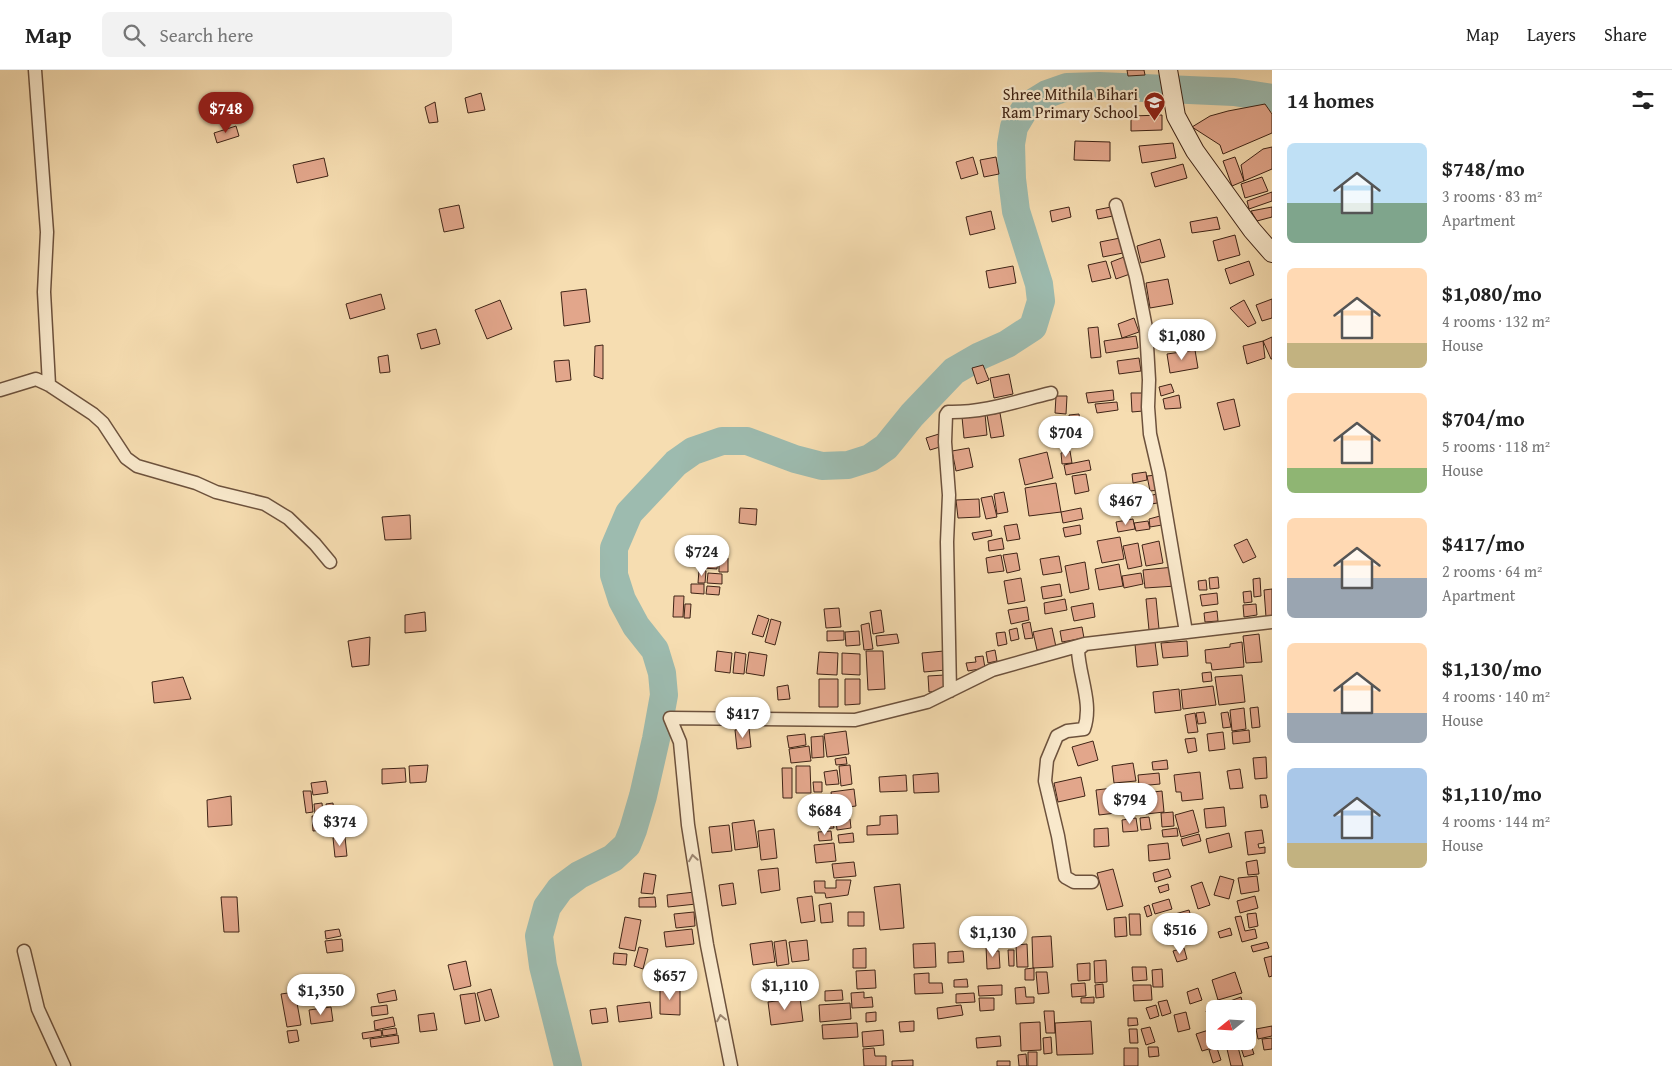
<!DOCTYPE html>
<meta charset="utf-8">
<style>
body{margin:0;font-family:"Gentium Book Plus",serif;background:#f2f2f2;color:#222;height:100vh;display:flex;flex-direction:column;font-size:19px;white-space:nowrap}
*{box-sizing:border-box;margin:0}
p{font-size:16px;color:#767676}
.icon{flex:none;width:28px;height:28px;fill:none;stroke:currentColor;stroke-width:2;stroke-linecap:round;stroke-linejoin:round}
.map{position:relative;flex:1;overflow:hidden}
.details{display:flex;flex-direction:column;background:#fff;width:400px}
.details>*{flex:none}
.needle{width:32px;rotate:252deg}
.fabs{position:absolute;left:1206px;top:930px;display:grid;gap:10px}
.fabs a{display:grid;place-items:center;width:50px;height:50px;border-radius:8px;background:#fff;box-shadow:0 2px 12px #0003;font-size:25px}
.price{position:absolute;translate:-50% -42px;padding:0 11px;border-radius:18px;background:#fff;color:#222;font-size:16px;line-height:32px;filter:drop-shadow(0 1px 2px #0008)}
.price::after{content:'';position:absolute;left:50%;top:30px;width:15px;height:11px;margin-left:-8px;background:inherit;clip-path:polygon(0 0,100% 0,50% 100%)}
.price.on{background:#8f2418;color:#fff}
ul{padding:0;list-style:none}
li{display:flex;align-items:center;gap:15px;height:125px;padding:0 15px}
li span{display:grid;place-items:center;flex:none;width:140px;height:100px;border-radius:8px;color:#555}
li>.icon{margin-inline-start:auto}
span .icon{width:60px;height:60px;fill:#fffc;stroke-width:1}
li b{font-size:21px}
h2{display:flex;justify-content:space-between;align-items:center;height:60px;padding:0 15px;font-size:21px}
header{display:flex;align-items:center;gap:30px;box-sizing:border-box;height:70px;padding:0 25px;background:#fff;border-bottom:1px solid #e0e0e0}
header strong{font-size:24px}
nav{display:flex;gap:28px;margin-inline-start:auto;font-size:18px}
.search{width:350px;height:45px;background:#f2f2f2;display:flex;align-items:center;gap:12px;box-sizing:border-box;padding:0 18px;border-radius:8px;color:#767676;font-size:19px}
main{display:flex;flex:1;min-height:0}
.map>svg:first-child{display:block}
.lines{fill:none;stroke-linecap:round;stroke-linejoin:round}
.river{stroke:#9dbbaf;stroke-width:28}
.building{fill:#e2a68b;stroke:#3f2416}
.street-casing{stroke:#6d523d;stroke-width:15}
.secondary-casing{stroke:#3f2416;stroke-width:20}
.street{stroke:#f9e9cc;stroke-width:12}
.secondary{stroke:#f9e9cc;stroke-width:18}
.oneway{stroke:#9c8671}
.labels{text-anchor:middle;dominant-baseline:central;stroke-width:4.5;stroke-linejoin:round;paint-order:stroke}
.poi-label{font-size:16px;fill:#3f2416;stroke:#f9e9cc;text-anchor:end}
</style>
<header>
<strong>Map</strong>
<div class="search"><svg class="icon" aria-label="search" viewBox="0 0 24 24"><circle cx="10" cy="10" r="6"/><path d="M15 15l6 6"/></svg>Search here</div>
<nav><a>Map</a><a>Layers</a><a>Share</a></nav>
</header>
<main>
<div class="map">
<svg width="1272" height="996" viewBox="0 0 1272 996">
<rect width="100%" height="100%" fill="#f6ddb1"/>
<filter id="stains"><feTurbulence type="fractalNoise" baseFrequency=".004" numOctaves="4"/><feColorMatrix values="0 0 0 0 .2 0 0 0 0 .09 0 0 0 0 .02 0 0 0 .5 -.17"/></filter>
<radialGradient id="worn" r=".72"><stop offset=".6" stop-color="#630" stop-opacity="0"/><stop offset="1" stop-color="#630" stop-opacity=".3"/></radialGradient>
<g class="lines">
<!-- river -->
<path class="river" d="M568 996 543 896 539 866 547 837 560 819 579 805 613 788 627 775 633 760 643 726 656 669 664 625 662 603 655 580 636 556 622 530 614 505V478L629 443 676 393 693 381 722 371H747L795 389 822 396 848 395 870 388 886 377 912 345 954 301 980 286 1007 274 1033 257 1041 231 1039 214 1016 141 1012 109 1011 74 1014 57 1026 37 1047 24 1067 17 1099 16 1234 22 1272 28"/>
</g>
<!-- building -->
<path class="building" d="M1127 0H1144L1145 5 1128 6Z
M481 23 485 40 468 43 465 28Z
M435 32 438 52 429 53 425 37Z
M1265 34 1272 44V63L1223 84 1220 75 1192 57 1210 46 1228 41Z
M1162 45V60L1131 61V46Z
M236 56 239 66 217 73 214 63Z
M1075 71 1110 72V91L1074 90Z
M1173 73 1176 88 1142 93 1139 76Z
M1272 77V99L1244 111 1241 95 1263 79Z
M973 87 978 104 961 109 956 92Z
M996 87 999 104 984 107 980 90Z
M1235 87 1244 111 1232 116 1223 91Z
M324 88 328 106 297 113 293 95Z
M1183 94 1187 108 1155 117 1151 103Z
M1262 107 1268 121 1245 128 1241 114Z
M1272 122V131L1249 139 1247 131Z
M459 135 464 158 444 162 439 139Z
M1069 137 1071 147 1052 152 1050 141Z
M1111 137 1113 146 1098 149 1096 140Z
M1272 137V147L1257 151 1251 141Z
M991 141 995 159 970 165 966 147Z
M1217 147 1220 159 1192 163 1190 152Z
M1235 165 1240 185 1218 191 1213 171Z
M1120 168 1123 183 1103 187 1100 172Z
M1160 169 1165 187 1141 193 1137 176Z
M1124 187 1130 204 1116 209 1111 192Z
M1106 191 1111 208 1092 212 1088 195Z
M1249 191 1254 205 1230 214 1225 199Z
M1013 196 1016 213 989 218 986 201Z
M1168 209 1173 234 1150 238 1146 213Z
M586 219 590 252 564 256 561 222Z
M381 224 385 239 350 249 346 234Z
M1272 229V248L1262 251 1256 235Z
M500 230 512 259 487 269 475 240Z
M1244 230 1256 253 1248 257 1230 238Z
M1134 248 1139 262 1122 268 1118 254Z
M1191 254 1195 275 1174 279 1170 258Z
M1098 257 1101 287 1091 288 1088 258Z
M436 259 440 274 421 279 417 264Z
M1136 266 1138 278 1106 283 1104 271Z
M1272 267V289H1271L1263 271Z
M1263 271 1265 288 1247 294 1243 276Z
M603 275V309L594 306 595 276Z
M1195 280 1198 298 1170 303 1167 284Z
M388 285 390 302 380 303 378 287Z
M1139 288 1141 301 1119 304 1117 291Z
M569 290 571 310 556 312 554 291Z
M983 295 989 310 977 314 972 298Z
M1009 304 1013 324 994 328 990 308Z
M1171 314 1174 322 1161 326 1159 317Z
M1113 320 1114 330 1088 333 1086 323Z
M1131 323H1142L1143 341 1132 342Z
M1179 325 1181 338 1165 339 1163 329Z
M1056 326H1067L1066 344 1055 343Z
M1234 329 1240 356 1224 360 1217 333Z
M1117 332 1118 340 1097 343 1095 334Z
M1000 343 1004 366 991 368 987 345Z
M985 344 987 365 964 368 962 347Z
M1079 344 1081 360 1071 362 1069 345Z
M1055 347H1067V373L1055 372Z
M939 364 943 376 930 380 926 368Z
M969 378 973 397 956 401 952 381Z
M1070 381 1072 393 1062 394 1061 383Z
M1047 382 1053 408 1025 415 1019 389Z
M1089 390 1091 400 1066 405 1064 395Z
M1146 402 1147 410 1133 413 1132 404Z
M1086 404 1089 421 1075 424 1072 406Z
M1157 405 1159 420 1150 421 1147 406Z
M1056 413 1061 442 1029 446 1025 418Z
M1136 418 1138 426 1123 429 1121 421Z
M1004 422 1008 442 997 444 994 424Z
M1162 423 1163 432 1140 436 1138 428Z
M992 426 997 447 986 449 981 428Z
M979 429 980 447 958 448 956 430Z
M1121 435 1122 440 1107 443 1106 437Z
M740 438 757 439 756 455 739 453Z
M1081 438 1083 449 1063 453 1061 442Z
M410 445 411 469 385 470 382 447Z
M1160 446 1162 455 1150 457 1149 449Z
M1133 449 1135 459 1118 462 1116 452Z
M1148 451 1150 459 1136 461 1134 453Z
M1017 454 1020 469 1007 471 1004 456Z
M1080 455 1081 464 1065 467 1063 458Z
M991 460 992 466 974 470 972 463Z
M1120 467 1124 489 1102 493 1097 471Z
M1002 468 1004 479 989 481 988 471Z
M1247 469 1256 487 1243 493 1234 475Z
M1159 471 1163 493 1146 496 1142 475Z
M687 472 701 473 699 495H686Z
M702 473H711L710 483 702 482Z
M1138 473 1142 496 1128 499 1123 476Z
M718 474H726V483H718Z
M704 483 718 485 717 499 703 498Z
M1017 483 1020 500 1007 503 1003 485Z
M1001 485 1004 501 988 503 986 488Z
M1059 486 1062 502 1043 505 1040 489Z
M719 488H728V502H719Z
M1085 492 1089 519 1070 523 1065 496Z
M1119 494 1123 516 1099 520 1095 499Z
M1174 497 1176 516 1145 518 1143 500Z
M699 500 706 501 705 513H698Z
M708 503 722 504V514L707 513Z
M1141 503 1143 514 1124 518 1122 506Z
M1218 507 1219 518 1210 519 1209 508Z
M1021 508 1025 531 1008 534 1004 511Z
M1260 508 1261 526 1254 527 1253 509Z
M1206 510 1207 520H1199L1198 511Z
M691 514H704V524L691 523Z
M1060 514 1062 526 1043 529 1041 517Z
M707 516 720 517 719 525 706 524Z
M1272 519V546L1266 547 1264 520Z
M1251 521 1252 532 1244 533 1243 522Z
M1217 523 1218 534 1202 536 1200 525Z
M674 526H684L683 547H673Z
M1156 528 1159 559 1149 560 1146 529Z
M1065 529 1067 540 1045 544 1044 533Z
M1093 533 1095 547 1074 551 1071 537Z
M685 534H691L690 548H684Z
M1256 534 1257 545 1244 547 1243 535Z
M1027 537 1029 550 1011 554 1008 540Z
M839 538 841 557 826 558 824 539Z
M881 540 884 562 873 564 870 542Z
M1217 541 1218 551 1205 552 1204 543Z
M425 542 426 561 405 563V545Z
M758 545 769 549 763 567 752 564Z
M771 549 781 552 775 575 765 572Z
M1030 552 1033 568 1025 569 1022 554Z
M869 553 873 579 864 580 861 555Z
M1082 557 1084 568 1062 572 1060 561Z
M1017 558 1019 569 1011 571 1009 560Z
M1052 558 1056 577 1037 580 1033 562Z
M827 561H844V570L827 571Z
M859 561 860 575 846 576 845 562Z
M1005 562 1007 574 998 576 996 563Z
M897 564 899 573 877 576 876 566Z
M1259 564 1262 592 1246 593 1243 566Z
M370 567 369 595 352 597 348 571Z
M1187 571 1188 586 1163 588 1161 573Z
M1155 572 1158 595 1137 597 1135 574Z
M1242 572 1244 597 1212 600 1211 593H1206L1205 580 1230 577V574Z
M995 580 997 591 988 593 986 582Z
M717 581 732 583 730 603 715 601Z
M866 581H883L885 619 868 620Z
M944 581 946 600 924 602 922 583Z
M735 582 746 584 744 604 733 603Z
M749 582 767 585 764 606 746 603Z
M819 582 838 583 837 605 817 604Z
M842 583 860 584V605L842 604Z
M983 586 985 598 968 601 966 593 976 592 975 587Z
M1211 602 1212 611 1203 612 1202 603Z
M945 605 946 621 929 622 928 606Z
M1242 605 1245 632 1219 635 1215 607Z
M183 607 191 629 154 633 152 612Z
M819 609H838V637H819Z
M845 609H860V634L845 635Z
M788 615 790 629 778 630 777 617Z
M1213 616 1216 635 1183 639 1181 620Z
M1179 619 1181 640 1155 643 1153 622Z
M1258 637 1260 657 1252 658 1250 638Z
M1244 638 1246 659 1232 661 1230 640Z
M1204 642 1206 653 1198 654 1196 643Z
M1228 642 1231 657 1223 658 1221 643Z
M1195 643 1198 662 1188 663 1185 645Z
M749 658 751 677 737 679 735 660Z
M1249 660 1250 672 1233 674 1232 662Z
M846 661 849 684 827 687 824 664Z
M1223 662 1225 679 1209 681 1207 664Z
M805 664 806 675 789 678 787 666Z
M823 666 824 687 812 688 811 667Z
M1195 668 1197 681 1188 683 1185 669Z
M1093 671 1098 690 1078 696 1072 677Z
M809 676 811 691 791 693 789 679Z
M846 687 847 694 836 695 835 689Z
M1266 687 1267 708 1255 709 1253 688Z
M1167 690 1168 699 1153 700 1152 692Z
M1133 693 1136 711 1114 713 1112 696Z
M428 695 426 712 410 713 409 696Z
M850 695 852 714 841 716 839 696Z
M796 696H810L811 723H796Z
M405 698 406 712 382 714V699Z
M782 698H792V728H783Z
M1240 699 1243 718 1230 719 1227 701Z
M837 700 839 714 826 715 824 702Z
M1200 702 1203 729 1182 731 1181 722H1176L1174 705Z
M938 703 939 722 914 723 913 705Z
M1159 703 1160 714 1139 716 1138 705Z
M906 705 907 721 880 722 879 707Z
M1081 707 1085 726 1058 732 1054 713Z
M326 711 328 723 313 725 311 713Z
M813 712H822V722H814Z
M1113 718 1116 743 1099 745 1096 720Z
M854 719 856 736 833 739 831 722Z
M303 721H311L313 742 306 743Z
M1162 721 1164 742 1146 744 1144 723Z
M1260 725H1266L1268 737 1261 738Z
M231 726 232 755 208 757 207 730Z
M322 733 323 743 315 744 314 734Z
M333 733 334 743 327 744 326 734Z
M1224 737 1226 756 1206 758 1204 739Z
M1193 740 1199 762 1181 767 1175 745Z
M1173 742 1174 756 1162 757 1161 743Z
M358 743 360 753 336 758 334 749Z
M331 745 332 759 313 761 312 746Z
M897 745 898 764 867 765V756L880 755V746Z
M1149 747 1151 759 1141 760 1140 748Z
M832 748 834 758 820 759 819 750Z
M1136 748 1138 761 1123 762 1122 750Z
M850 749 851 758 837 760 836 751Z
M754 750 758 777 735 780 732 753Z
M729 755 732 781 712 783 709 757Z
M352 756 354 763 340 766 339 759Z
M1108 758 1109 776 1094 777V759Z
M1177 758 1178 766 1163 767 1162 760Z
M774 759 777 788 761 790 758 761Z
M1262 760 1264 773 1258 774 1259 778 1265 777V783L1248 785 1245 762Z
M831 761 832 770 819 771 818 762Z
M853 763 854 772 839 773 838 765Z
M1229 763 1232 777 1209 783 1206 769Z
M1199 764 1201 771 1183 776 1181 769Z
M345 767 347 786 335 787 333 768Z
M834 773 836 791 816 793 814 775Z
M1168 773 1170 789 1149 791 1148 775Z
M1257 790 1259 804 1248 805 1246 792Z
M854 792 856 806 834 808 832 794Z
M778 798 780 820 761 823 758 800Z
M1113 799 1123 836 1107 840 1097 803Z
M1168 799 1171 807 1155 812 1153 803Z
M644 803 656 805 653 824 641 823Z
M1220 806 1234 810 1229 829 1214 825Z
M1257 806 1259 821 1241 824 1238 808Z
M836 810H851L848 825 826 828 825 823H815L814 811H825V818H836Z
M1202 812 1210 835 1198 839 1191 816Z
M733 813 736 834 722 836 719 815Z
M900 814 904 858 880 860 874 817Z
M1168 814 1169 820 1160 823 1158 817Z
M695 822 696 834 668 837 667 825Z
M812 826 815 851 801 853 797 828Z
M1255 826 1258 838 1240 843 1237 831Z
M221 827H237L239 862H224Z
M655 827 656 837H639V828Z
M1169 829 1172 839 1155 844 1152 834Z
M831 833 833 852 821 853 819 835Z
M1149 835 1152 845 1147 847 1144 837Z
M1189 840 1196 863 1179 869 1176 860 1183 858 1182 856 1178 857 1175 844Z
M694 842 695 856 676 858 674 844Z
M848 842H864V856H848Z
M1256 843 1258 856 1249 858 1247 844Z
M1129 844H1140L1141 865H1130Z
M1172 844 1175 855 1161 859 1158 848Z
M1241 846 1245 861 1255 859 1257 868 1242 872 1235 847Z
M625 847 641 850 635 881 619 878Z
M1126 847 1127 866 1115 867 1114 848Z
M1230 858 1232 865 1220 868 1218 862Z
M339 859 341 866 326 869 325 861Z
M692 859 694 874 666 877 664 862Z
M1016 863V874L1008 875 1007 864Z
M1051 866 1053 897 1033 898 1032 867Z
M342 869 343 881 327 883 325 871Z
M786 870 789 894 777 896 774 872Z
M807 870 809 890 792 892 789 872Z
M772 871 775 892 753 895 750 874Z
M1267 872 1269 878 1253 882 1251 876Z
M935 873 936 897 914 898 913 874Z
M1027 874 1028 897H1017L1016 875Z
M986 876H994V881H999L1000 898 987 899Z
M639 877 648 879 643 899 634 896Z
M866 878V898H853V879Z
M1184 878 1187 889 1177 892 1173 881Z
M1008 880H1014V896H1009Z
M963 881 964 892 948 893V882Z
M614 883 627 884 626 895 613 894Z
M1272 886V906L1269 907 1264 888Z
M1106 890 1107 912 1095 913 1094 891Z
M466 891 471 916 454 920 448 895Z
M1090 893V910L1078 911 1077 894Z
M1132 897H1146L1147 910 1133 911Z
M1034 898V910H1025V899Z
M1162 899 1163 917H1153L1152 900Z
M875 900 876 918 857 919 856 901Z
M1036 902H1047L1049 923 1038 924Z
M1235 902 1242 923 1218 930 1212 910Z
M929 903V913H942L943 923 915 924 914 904Z
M967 909 968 917H954V910Z
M1085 913 1086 926 1072 927 1071 914Z
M1103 914 1104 927 1096 928 1095 915Z
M1002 915V925L979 926 978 916Z
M1133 915H1151L1152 930 1134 931Z
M1025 917 1026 927H1034V933L1016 934 1015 918Z
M660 918H680V945L660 944Z
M1198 918 1202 930 1190 934 1187 922Z
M491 919 499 947 485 951 477 923Z
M395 920 397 930 379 933 377 924Z
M842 920 843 930 825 931V921Z
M295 922 301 955 287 957 281 924Z
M864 922V928L872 927 873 937 852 938 851 923Z
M475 923 480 951 465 954 460 925Z
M974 923 975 932 956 933V924Z
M1094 927V933H1081V928Z
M1241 927 1243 934 1232 937 1230 931Z
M800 928 803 951 771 955 768 932Z
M979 928H994V940L980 941Z
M1167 930 1171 943 1162 946 1158 932Z
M650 932 652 948 619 952 617 936Z
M850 933 851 949 820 952 819 935Z
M387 935 388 944 372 946 371 937Z
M961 935 963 945 938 949 937 938Z
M1156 935 1159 946 1150 949 1146 938Z
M331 937 333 951 311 954 309 940Z
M606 938 608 952 592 954 590 940Z
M1215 938V946L1209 948 1206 941Z
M1044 941H1054L1055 963H1046Z
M876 942V951L866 952V943Z
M1186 942 1190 959 1178 962 1174 945Z
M434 943 437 960 420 962 418 945Z
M393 947 395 956 375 960 374 951Z
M1128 948H1137L1138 955 1128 956Z
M1214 949 1215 966 1210 968V970L1214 969 1216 977 1202 981 1196 964 1212 959 1210 951Z
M914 951V961L900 962 899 952Z
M1091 951 1093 984 1057 985 1055 953Z
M1040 952 1041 980 1021 981 1020 953Z
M857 953 858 967 823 969 822 955Z
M1272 956V966L1258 969 1256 959Z
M1150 957 1155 972 1146 975 1141 959Z
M396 958 397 964 383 966 382 960Z
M1129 959H1137L1138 973H1130Z
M297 960 299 971 289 973 287 961Z
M381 960 382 966 363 969 362 963Z
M883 960 884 975 863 977 862 962Z
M398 965 399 973 371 977 370 969Z
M1000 966 1001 976 977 978 976 968Z
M1051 967 1052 983 1044 984 1043 968Z
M1272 968V979L1264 980 1262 969Z
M1250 972 1254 984 1244 987 1240 975Z
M1148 977H1158L1159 986 1149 987Z
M1238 977 1243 996H1231L1227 979Z
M874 978 875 986H886V996H864L863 979Z
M1124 978H1138V996H1124Z
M1217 978 1221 990 1213 993 1209 980Z
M1028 982H1037V996H1028Z
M1026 984 1027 996H1019L1018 985Z
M913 990V996H892V991Z
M997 991H1010V996H997Z"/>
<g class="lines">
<defs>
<path id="street" d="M35 0 47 162 44 222 49 315
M1116 135 1136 207 1146 258 1149 310 1148 337 1150 364 1159 403 1186 562
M0 320 36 309 49 315 93 344 103 353 126 388 137 396 196 413 216 422 265 434 288 448 315 474 330 492
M1085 574 1078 580C1079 606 1093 634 1084 659L1067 661 1057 666 1047 690 1045 711 1058 766 1065 807 1074 812H1092
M950 621 947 472 949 425 945 372 946 345 948 342C984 343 1017 331 1051 323
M24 881 38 939 64 996
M731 996 707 875 688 755 680 672 670 648 855 650 927 632 992 600 1085 574 1272 552"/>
<path id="secondary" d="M1168 0 1176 46 1195 81 1252 160 1272 183"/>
</defs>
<!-- street casing -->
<use href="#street" class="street-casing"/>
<!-- secondary casing -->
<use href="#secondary" class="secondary-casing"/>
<!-- street -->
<use href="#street" class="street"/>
<!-- secondary -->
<use href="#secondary" class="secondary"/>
</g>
<!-- one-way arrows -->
<defs><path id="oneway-chevron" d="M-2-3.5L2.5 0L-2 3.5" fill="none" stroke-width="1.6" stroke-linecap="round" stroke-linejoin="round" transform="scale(1.25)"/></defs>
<g class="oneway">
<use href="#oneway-chevron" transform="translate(693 788) rotate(-99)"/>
<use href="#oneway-chevron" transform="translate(721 948) rotate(-101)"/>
</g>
<!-- icons -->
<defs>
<symbol id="school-pin" viewBox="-11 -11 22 30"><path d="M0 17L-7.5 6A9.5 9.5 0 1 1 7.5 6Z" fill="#8f2418" stroke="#f9e9cc"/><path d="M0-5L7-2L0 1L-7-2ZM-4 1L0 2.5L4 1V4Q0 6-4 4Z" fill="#fff"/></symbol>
</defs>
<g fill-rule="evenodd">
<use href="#school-pin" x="1142" y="20" width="25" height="34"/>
</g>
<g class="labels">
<!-- poi labels -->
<g class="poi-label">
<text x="1138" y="24">Shree Mithila Bihari<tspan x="1138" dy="18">Ram Primary School</tspan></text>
</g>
</g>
<rect width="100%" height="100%" filter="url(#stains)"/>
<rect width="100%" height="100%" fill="url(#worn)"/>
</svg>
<div class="fabs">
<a><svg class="needle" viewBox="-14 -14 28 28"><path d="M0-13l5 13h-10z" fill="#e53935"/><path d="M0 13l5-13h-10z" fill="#767676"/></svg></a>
</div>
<b class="price on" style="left:226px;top:64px">$748</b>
<b class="price" style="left:1182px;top:291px">$1,080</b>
<b class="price" style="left:1066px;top:388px">$704</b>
<b class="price" style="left:1126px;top:456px">$467</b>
<b class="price" style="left:702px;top:507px">$724</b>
<b class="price" style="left:743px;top:669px">$417</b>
<b class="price" style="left:1130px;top:755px">$794</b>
<b class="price" style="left:825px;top:766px">$684</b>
<b class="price" style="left:340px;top:777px">$374</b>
<b class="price" style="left:1180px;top:885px">$516</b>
<b class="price" style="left:993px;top:888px">$1,130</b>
<b class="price" style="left:670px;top:931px">$657</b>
<b class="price" style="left:785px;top:941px">$1,110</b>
<b class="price" style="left:321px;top:946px">$1,350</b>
</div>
<section class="details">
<h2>14 homes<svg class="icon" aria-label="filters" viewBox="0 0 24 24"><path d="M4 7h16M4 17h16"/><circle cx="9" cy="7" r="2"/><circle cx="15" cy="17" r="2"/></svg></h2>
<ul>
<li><span style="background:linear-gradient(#bfe0f5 60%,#7fa58c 0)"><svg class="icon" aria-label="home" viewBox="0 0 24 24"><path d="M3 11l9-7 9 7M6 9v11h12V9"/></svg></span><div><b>$748/mo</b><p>3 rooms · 83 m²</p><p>Apartment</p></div></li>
<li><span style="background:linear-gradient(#ffd9b3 75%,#c2b280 0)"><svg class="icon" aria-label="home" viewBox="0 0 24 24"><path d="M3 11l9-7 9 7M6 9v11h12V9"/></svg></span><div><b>$1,080/mo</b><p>4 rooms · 132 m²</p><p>House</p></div></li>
<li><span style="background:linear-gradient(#ffd9b3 75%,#8fb573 0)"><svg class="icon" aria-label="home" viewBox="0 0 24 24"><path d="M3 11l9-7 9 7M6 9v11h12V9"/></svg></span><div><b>$704/mo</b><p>5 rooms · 118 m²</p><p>House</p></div></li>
<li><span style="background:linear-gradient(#ffd9b3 60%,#9aa5b1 0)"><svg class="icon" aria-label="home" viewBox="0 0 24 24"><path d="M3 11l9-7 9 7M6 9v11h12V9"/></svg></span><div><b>$417/mo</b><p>2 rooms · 64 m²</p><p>Apartment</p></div></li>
<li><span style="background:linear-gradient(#ffd9b3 70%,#9aa5b1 0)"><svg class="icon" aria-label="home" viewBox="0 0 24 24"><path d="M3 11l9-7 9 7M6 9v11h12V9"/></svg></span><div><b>$1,130/mo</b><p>4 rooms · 140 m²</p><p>House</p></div></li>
<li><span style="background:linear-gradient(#a9c7e8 75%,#c2b280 0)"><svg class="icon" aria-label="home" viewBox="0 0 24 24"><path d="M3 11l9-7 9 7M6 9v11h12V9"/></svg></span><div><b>$1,110/mo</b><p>4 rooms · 144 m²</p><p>House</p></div></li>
</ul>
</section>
</main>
